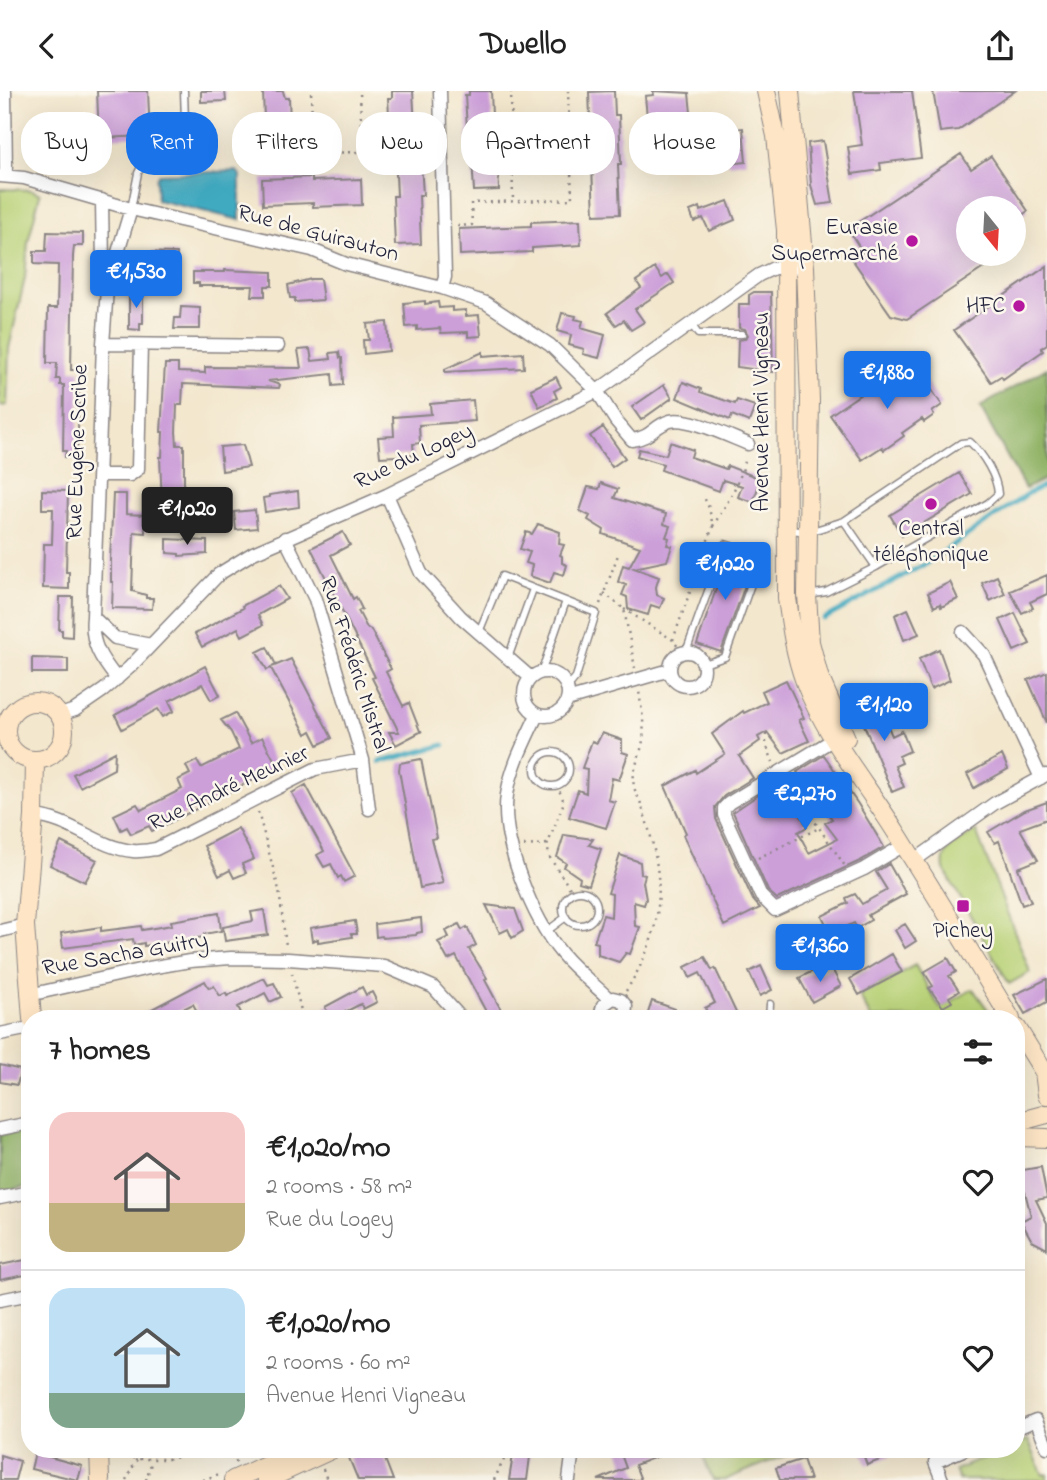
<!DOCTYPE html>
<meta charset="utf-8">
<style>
body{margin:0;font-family:"Indie Flower",sans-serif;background:#f2f2f2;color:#222;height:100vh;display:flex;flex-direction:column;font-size:26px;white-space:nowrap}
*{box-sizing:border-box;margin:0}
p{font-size:23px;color:#767676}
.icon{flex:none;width:38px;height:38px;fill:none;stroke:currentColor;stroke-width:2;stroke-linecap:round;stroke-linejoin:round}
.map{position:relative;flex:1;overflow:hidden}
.sheet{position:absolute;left:21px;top:919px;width:1004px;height:448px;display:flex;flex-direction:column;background:#fff;border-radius:28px;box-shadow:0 7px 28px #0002}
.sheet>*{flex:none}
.guide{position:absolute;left:21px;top:21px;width:1006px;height:63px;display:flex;gap:14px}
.needle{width:46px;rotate:162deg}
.fabs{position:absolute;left:956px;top:105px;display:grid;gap:14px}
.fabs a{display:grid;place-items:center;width:70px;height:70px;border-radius:50%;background:#fff;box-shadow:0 7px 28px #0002;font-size:35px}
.price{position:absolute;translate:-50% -60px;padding:0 16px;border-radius:7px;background:#1a73e8;color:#fff;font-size:23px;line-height:46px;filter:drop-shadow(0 2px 4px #0008)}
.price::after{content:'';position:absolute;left:50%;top:42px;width:21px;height:16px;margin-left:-10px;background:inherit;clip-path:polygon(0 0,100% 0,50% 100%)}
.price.on{background:#222;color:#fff}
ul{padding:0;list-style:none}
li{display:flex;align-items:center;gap:21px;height:175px;padding:0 28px}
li+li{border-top:2px solid #e0e0e0}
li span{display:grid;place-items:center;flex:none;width:196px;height:140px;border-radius:21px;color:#555}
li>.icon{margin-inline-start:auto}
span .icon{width:84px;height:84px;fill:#fffc;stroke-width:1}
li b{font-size:30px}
h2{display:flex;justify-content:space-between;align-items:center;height:84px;padding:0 28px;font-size:30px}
.chip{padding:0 24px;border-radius:28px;background:#fff;box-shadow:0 7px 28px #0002;font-size:24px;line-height:63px}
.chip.on{background:#1a73e8;color:#fff}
header{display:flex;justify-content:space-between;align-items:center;height:91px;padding:0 28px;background:#fff;font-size:32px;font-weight:800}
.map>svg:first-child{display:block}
.green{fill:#b9d278;stroke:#6e7a5a;stroke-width:2}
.forest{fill:#92b468;stroke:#5a6b52;stroke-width:2}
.water{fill:#41aac1;stroke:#32667e;stroke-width:2}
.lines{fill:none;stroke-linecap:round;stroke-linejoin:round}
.stream{stroke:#41aac1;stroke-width:4.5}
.building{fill:#cc9fd9}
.lane-casing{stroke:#8a8484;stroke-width:9}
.street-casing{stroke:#8a8484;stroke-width:15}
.secondary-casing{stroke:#8a8484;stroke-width:20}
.path{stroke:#8a8484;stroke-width:2.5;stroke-dasharray:2 5;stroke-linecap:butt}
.lane{stroke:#fff;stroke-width:6}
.street{stroke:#fff;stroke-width:12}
.secondary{stroke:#fde5c5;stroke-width:18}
.poi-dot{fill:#b5179e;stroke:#fbf7ec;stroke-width:2.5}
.labels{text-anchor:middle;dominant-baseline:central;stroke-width:5;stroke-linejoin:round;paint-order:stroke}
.poi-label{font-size:23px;fill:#22223b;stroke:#fbf7ec;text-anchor:end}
.street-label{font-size:23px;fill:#22223b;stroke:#fbf7ec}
</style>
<header><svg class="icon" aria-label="back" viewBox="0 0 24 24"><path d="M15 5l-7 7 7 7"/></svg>Dwello<svg class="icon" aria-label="share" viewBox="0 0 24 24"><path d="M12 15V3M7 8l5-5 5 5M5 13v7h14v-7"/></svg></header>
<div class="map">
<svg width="1047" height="1389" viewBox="0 0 1047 1389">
<rect width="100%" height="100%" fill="#fbf7ec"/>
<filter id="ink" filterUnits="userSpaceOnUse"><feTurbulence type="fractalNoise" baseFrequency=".0143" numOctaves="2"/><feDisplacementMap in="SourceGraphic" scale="14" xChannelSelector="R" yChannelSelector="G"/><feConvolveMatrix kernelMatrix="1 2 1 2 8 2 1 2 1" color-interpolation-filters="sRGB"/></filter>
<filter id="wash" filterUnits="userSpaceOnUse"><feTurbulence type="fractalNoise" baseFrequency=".00686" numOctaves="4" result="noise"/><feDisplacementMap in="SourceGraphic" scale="28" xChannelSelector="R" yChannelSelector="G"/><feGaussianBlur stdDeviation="1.57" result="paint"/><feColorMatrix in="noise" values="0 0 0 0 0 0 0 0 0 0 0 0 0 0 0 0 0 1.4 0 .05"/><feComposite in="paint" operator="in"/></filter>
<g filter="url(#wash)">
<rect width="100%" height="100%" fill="#f3e7cd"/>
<!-- green -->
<path class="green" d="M0 98 32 99 40 103 28 151 25 187 9 257 7 314 0 315Z
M976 740 1030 881 1009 893 944 778C940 757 960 750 976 740Z
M915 874 940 917 973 898 988 919 973 927H871L859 904Z
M1028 1349 1043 1384 1047 1383V1389H959L955 1379 1007 1358H1017V1354Z
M700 1358H795L796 1360 724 1389H713Z"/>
<!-- forest -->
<path class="forest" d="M1047 277V387L1025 398 980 316Z
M30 1037V1095L0 1101V1044Z"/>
<!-- water -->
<path class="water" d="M237 80 240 84V129L157 109 156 87 159 83Z"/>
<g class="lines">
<!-- stream -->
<path class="stream" d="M824 528 927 472 1029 402 1047 393
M380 671 444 654"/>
</g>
<g id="blocks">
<!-- building -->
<path class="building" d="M97 0H148L150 45 99 47Z
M201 0H225L226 10 201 11Z
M263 0H283L285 7H289L291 56 265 57Z
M392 0H413L416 54H420L423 104H419L421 153 395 154 393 105H397L395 62V56H391L388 7H392Z
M469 0H491L493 50H497L499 99 474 100 471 51H467V38L465 4H469Z
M614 0 615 24H619L621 73H618L620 123 594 124 592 75 596 74 594 40 593 26H590L589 1Z
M653 0 689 2 691 22 647 26 645 5 654 4Z
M854 0H912L921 67 880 72 881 79 852 83 848 56 862 54Z
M933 0H1015L958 39 940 41Z
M743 37 746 71 728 73 725 39Z
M823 50 833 112 817 114 811 94 808 52Z
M961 63 971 78 991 65 1028 120 1013 130V117H968V163H990L994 170 907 228 891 224 852 168 863 162 848 138Z
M312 86V90L361 88 362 114 313 116V112L263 114 262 88Z
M728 110 735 129 709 140 703 127 694 131 690 120 700 116 701 120Z
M580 129 581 154 532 157V161L460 164 459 138 531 135V131Z
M47 141 83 142V155H74L73 165 71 279H80L77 367 65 366 66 360H63L64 294H60V288H56L57 272H47L48 217H57L58 174 34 173V160H46Z
M137 161 177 162V176L137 175Z
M1047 175V253L1041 257 1043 260 1003 288 1001 285 991 291 954 239Z
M655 177 662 187 668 183 674 192 635 218 644 231 631 239 624 229 616 234 607 222 641 197 636 190Z
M225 179 272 181V195H265V205H252L253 195H199V192H193V181H225Z
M311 188H320L323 209 295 211V207H290L288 194Z
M129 199H140V206H143V232H140V239L129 238Z
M754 201H771L773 281 737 276 738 249 744 248 748 244 745 238 739 237V213H749V204Z
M425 210V213L438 211 439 217 452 216V220L466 219V225L479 224 481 245 468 246V241L441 242 440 237 417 239V235L406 236 404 212Z
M181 216 200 217V238H174L175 227H180Z
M562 222 576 225 575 228 583 230 581 237 605 244 599 267 583 263 584 258 569 254 571 244 557 240Z
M387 231 389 260 364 263 363 249H369L367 233Z
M310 258 312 270 331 268 330 262 339 261 340 267H342L343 294 333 295 332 283 268 290 280 294 279 297 183 293 182 314H177L176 341 177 354H184V406H175V414L162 413 160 366H162L163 341H161L165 273H178V281L205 282V276L301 277 298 259Z
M483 261V265L523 262 524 277 445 281V278Z
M908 271 910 274 913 272 942 314 932 321 934 324 924 331 922 328 902 342 904 345 884 359 882 356 862 369 830 324Z
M556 286 561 296 554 300 557 307 539 316 531 298Z
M683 291 701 298 700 301 735 313 737 309 755 315 749 331 732 324 730 329 677 307Z
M664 294 672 307 641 329 632 316Z
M473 309 475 330 419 334 420 352 413 353 414 364 380 366 378 346 394 345 393 326 431 323 430 313Z
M603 336 625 367 612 376 590 345Z
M670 351 693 359 691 366 726 378 728 375 761 388 753 411 738 406 742 395 723 389 719 400 661 379 663 373 637 365 639 358 666 364Z
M243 354 249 376 222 380 220 356Z
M959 382 972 403 902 445 890 424Z
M601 392 618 398 614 407 666 423 664 433 670 435 666 446 669 447 667 454 672 455 667 470 634 477 659 486 656 496 657 504 664 507 660 517 651 514 648 524 628 518 627 506 622 504 626 494 618 491 623 474 629 476 640 456 603 443 604 439 588 429 590 425 580 420 588 396 599 398Z
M42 399 68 400 66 481H69V498L43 497 44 453H52L53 418H42Z
M298 400 299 416 265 421 263 407 269 406V404Z
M113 403H126V423L145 424V442L134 441 132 500 146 504V507H153L152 518 112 517 113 491H111V470H110Z
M255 419 257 437 236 439 234 421Z
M538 433 560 441 559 453 564 454 560 464 562 465V472L567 474 564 484 554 481 550 492 530 485 532 474 526 472 530 461 520 458 526 441 532 443Z
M343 441 350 454 331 464 353 508 356 506 362 518 358 520 367 537 371 539 391 578 386 581 403 615 409 612 420 640H422L396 654 389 641H399L372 587 375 586 311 457Z
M167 448 207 450V463L179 465V463L167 462Z
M729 461 754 469 721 561 697 553Z
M1047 484V503L1030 511 1033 517 1022 522 1010 500Z
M997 485 1005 503 990 510 982 492Z
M950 491 958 508 941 516 940 513 934 516 928 502Z
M279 495 287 508 258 524 263 534 242 545 238 537 202 556 195 543 243 517 242 515Z
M60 506H73L72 546 62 545V539H59Z
M908 518 919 543 904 549 895 524Z
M1015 522 1030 553 1014 560 1000 529Z
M267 556 276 574 272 576 291 568 332 647 318 654 311 640 306 643 271 577 267 579 257 561Z
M939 558 950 589 931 598 919 568Z
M32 567 68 568V582H32Z
M205 575 220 604 211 609 202 593 169 610 174 620 163 626 158 618 122 638 115 624Z
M1047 581V632L1028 589Z
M786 589 804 627 799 629 809 650 783 662 767 641 758 646 760 650 739 665 753 687 724 705 715 716 716 728 753 809 760 817 724 835 683 744 686 742 665 695 695 679 696 682 725 663 712 643 743 620 744 622 767 611 762 600Z
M877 609 892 645 902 640 910 660 899 665 902 672 895 675 904 696 892 701 857 617Z
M235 622 251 652 262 646 278 676 163 735 152 740 149 735 131 743 127 736 121 739 114 724 137 713 141 719 182 698 178 689 190 683 186 675 192 672 197 670 201 677 239 658 231 641 221 629Z
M602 642 622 649V661L628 663 619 689 612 687 608 709 615 711 606 737 569 726 578 699 586 702 587 678 582 677 592 650 597 652Z
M115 661 114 678 80 696 73 683Z
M824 664 858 713 884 756 860 770 777 808 768 800 733 721 763 701 765 704 784 693 807 736 798 741 809 762 837 748 825 732 832 728 797 681Z
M1002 664 1008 678 974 697 967 683Z
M421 668 437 747 431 748 443 792 420 797 399 679 400 672Z
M306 694 355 785 344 791 341 785 338 787 331 773 324 776 317 764 324 760 292 702Z
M1047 711V728L1020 738 1038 769 1018 777 1031 811 1022 814 999 750 995 752 988 741 1025 719Z
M238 737 254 768 242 773 246 782 234 787 230 779 219 785 204 755Z
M564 744 593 748 589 754 601 758 589 794 579 791 580 787 564 776 566 772 557 766Z
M61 751 97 769 85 791 50 774Z
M620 764 640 771 641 783 645 784 643 791 646 808 644 814 634 811 635 835 640 836 630 863 626 862 619 871 598 864V852L594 851 603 824 611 826 612 803 608 802Z
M889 773 906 803 868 824 871 829 857 837 854 832 834 842 832 838 829 839 822 825 848 812 846 807 855 803 862 813 887 799 876 781Z
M486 814 515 818 523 840 512 847 508 838 500 842Z
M264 819 268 844 225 850 223 836 253 830 251 821Z
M219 822 221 840 204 843V846L144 855V852L134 854 133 848 63 857 61 842 101 836V840L141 835 142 839 172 834 171 830Z
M421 827 422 841 417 842 416 844 383 847 382 845 376 846 375 833Z
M355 830 357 843H351L352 846 318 851V848L312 850 310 837Z
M459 833 462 839 467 836 476 854 469 858 487 887 485 889 506 928H490L456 865 448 869 438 851 449 846 446 840Z
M905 833 916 850 905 857 895 839Z
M892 863 902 881 859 904 850 888Z
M705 866 712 879 715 877 739 928H710L705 917 715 912 700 882 690 887 685 876Z
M948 867 956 881 949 885 959 900 949 906 952 911 943 916 929 897 933 895 924 881Z
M761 875 772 899 760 905 749 881Z
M831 876 841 895 812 911 799 887 813 880 816 884Z
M264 887 268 894 274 892 281 906 270 911 265 902 238 916 244 928H201L193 913 175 922 178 928H133L205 890 209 897 214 895 220 905 226 902 227 905Z
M1047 888V911L1025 923 1014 904Z
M362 896 366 904 372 901 377 911 363 918 361 913 331 928 325 916Z
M652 910 675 918 672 928H646Z
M0 974 21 979 17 994 0 991Z
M1041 1076 1047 1107 1036 1109 1047 1132V1158L1032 1150 1021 1130 1031 1125 1025 1101 1017 1103V1080Z
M30 1168V1183L0 1189V1174Z
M366 1358H381L393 1389H358L349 1367Z
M514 1358H531L527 1389H509Z
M619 1358H674V1359L635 1374 641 1389H598L626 1377Z
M861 1358H906V1359L867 1374Z
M35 1362 82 1375 78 1389 31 1378Z
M0 1364 20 1370 15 1389H0Z
M803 1368 810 1389H780L776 1377Z"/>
</g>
</g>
<g filter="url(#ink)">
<use href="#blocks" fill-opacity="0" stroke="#8a8484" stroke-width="2"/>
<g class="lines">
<defs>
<path id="lane" d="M131 118 138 82 142 74C159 74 177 77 186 60L184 0
M691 233 698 243H742
M844 430 876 476
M790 439 809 441 844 430 961 352 970 351C983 363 997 385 998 403L988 412 876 476 826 501 808 504
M479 541 502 485 596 522 576 586 567 597
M686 561 725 453 761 465 725 566 704 573
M508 567 533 498
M541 582 566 510
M535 678a17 17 0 1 1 34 0a17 17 0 1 1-34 0Z
M563 817a17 17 0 1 1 34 0a17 17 0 1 1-34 0Z
M547 840 566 826
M769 928 770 913"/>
<path id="street" d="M5 0 6 84
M440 0 445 186 442 197
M0 85 24 87 131 118 312 159 346 173 442 197 486 212 550 254 597 300 616 330 632 349C653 346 653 335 670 330 688 325 730 346 748 353
M102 109 103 175 107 198 131 118
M107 198 103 253 93 526 115 547 151 554
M103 253 278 255
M99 384H130L138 378 141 254
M387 404 421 482 461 526 531 587
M285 447 315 508 363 669 369 718
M93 526C90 552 101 568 117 588
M963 541 984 564 1041 687
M670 578a17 17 0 1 1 34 0a17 17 0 1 1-34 0Z
M524 603a22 22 0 1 1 44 0a22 22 0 1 1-44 0Z
M567 609 670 579
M60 624 75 619 104 599 130 576 219 483 253 462 387 404 597 300 759 184 774 177H794
M537 624C525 650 511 676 507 704 500 750 533 828 562 863 576 880 594 893 609 908
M834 648 729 712 724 717V724L761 805 775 819 864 778 904 754
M34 725C71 728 98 757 133 760 140 761 149 759 156 758L315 678 363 669
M915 769 995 712 1046 684
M0 840 25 834
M29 904 149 877 190 870 231 867 288 868 384 875 433 896 462 928
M603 928 601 922 603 914 613 907 621 909 626 915 625 928
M0 943 30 937
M0 1038 30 1032
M0 1107 30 1101
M0 1209 30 1203
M1017 1337 1036 1329 1047 1356
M569 1389 573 1358
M942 1389 935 1371 965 1358"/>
<path id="secondary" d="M766 0 776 45 786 139 787 507C791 536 795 564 805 591 826 646 865 691 896 741 935 803 973 865 1011 928
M790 0 805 176 810 309 807 504 810 551 819 585 846 647
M6 640a29 29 0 1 1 58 0a29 29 0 1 1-58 0Z
M32 928 25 834 34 725 35 670
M1017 937 1044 981 1047 1004
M1017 1031 1047 1023
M1017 1046 1047 1047
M99 1358 100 1389
M233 1389 300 1358
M266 1389 333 1358"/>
</defs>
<!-- lane casing -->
<use href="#lane" class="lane-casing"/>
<!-- street casing -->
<use href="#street" class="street-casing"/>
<!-- secondary casing -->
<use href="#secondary" class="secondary-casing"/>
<!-- path -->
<path class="path" d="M511 0 513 110
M313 62 362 61 360 0
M290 79 289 63 313 62 311 0
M457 135 472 134 471 112 572 108 568 0
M713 435C726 414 741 390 746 366
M604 502 624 518 635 577
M600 513 619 461
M624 518 673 549 678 556
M673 549 713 435 709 417 703 404
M766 643V653L773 671
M788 691 845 775
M557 694 564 711 547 755 550 767 573 802
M258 721 279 799 286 855
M524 755 548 753
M758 767 821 736
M292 882 303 928
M626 900C667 835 666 788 642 716 640 709 636 703 634 696 631 680 641 664 643 649 645 633 641 616 639 600
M227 1358 237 1372
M112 1362 137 1368H168L217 1358
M323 1378 327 1389
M126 1389 137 1368
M146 1389 152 1369
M203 1389 219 1383
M494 1389 509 1358"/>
<!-- lane -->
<use href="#lane" class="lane"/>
<!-- street -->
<use href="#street" class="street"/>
<!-- secondary -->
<use href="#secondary" class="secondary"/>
</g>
</g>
<!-- markers -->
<g class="poi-dot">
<circle cx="912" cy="150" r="7"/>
<circle cx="1019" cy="215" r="7"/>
<circle cx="931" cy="413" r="7"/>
<rect x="956" y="808" width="14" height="14" rx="3.5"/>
</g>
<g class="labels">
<!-- poi labels -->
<g class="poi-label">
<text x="898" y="137">Eurasie<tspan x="898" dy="26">Supermarché</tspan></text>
<text x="1005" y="215">HFC</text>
<text x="931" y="438" text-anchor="middle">Central<tspan x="931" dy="26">téléphonique</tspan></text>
<text x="963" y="840" text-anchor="middle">Pichey</text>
</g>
<!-- street labels -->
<g class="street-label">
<text transform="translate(318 143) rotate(15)">Rue de Guirauton</text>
<text transform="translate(762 321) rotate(-90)">Avenue Henri Vigneau</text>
<text transform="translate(78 361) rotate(-88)">Rue Eugène Scribe</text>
<text transform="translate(414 366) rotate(-25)">Rue du Logey</text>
<text transform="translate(354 574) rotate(72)">Rue Frédéric Mistral</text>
<text transform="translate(229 698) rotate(-25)">Rue André Meunier</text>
<text transform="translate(125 864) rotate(-10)">Rue Sacha Guitry</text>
</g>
</g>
</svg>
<div class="fabs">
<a><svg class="needle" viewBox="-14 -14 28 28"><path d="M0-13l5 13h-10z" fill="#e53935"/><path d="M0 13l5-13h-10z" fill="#767676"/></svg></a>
</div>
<b class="price" style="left:136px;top:219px">€1,530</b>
<b class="price" style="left:887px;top:320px">€1,880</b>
<b class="price on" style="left:187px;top:456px">€1,020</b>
<b class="price" style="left:725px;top:511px">€1,020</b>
<b class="price" style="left:884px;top:652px">€1,120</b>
<b class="price" style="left:805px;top:741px">€2,270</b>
<b class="price" style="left:820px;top:893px">€1,360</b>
<div class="guide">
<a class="chip">Buy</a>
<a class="chip on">Rent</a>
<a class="chip">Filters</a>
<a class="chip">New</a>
<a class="chip">Apartment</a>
<a class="chip">House</a>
</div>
<section class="sheet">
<h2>7 homes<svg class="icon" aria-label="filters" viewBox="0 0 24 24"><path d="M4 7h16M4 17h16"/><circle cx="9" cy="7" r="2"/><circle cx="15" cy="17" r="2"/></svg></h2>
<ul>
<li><span style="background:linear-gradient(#f6c9c9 65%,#c2b280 0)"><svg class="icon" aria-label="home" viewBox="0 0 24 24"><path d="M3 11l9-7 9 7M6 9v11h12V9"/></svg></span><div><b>€1,020/mo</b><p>2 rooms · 58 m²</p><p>Rue du Logey</p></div><svg class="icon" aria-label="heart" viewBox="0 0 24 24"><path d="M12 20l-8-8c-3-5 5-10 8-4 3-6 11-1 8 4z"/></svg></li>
<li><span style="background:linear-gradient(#bfe0f5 75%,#7fa58c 0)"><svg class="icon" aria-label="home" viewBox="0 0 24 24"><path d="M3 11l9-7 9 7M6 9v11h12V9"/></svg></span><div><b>€1,020/mo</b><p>2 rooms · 60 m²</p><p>Avenue Henri Vigneau</p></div><svg class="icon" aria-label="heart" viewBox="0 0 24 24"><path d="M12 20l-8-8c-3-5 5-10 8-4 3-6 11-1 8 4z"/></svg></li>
</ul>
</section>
</div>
